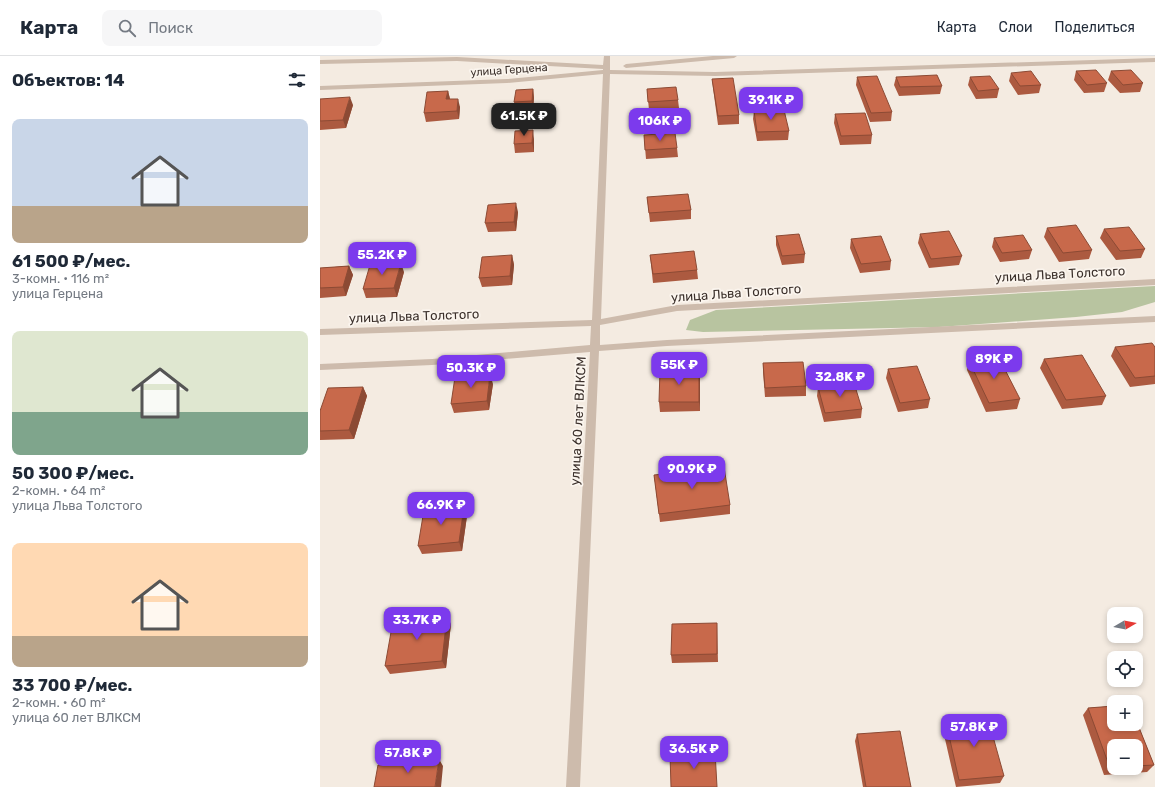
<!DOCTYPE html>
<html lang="ru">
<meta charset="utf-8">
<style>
body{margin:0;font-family:Rubik,sans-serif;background:#f6f6f7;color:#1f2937;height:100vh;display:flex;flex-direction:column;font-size:15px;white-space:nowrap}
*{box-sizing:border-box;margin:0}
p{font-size:13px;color:#747a83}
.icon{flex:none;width:22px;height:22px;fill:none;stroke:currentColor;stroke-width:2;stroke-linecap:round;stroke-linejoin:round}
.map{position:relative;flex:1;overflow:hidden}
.panel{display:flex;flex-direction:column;background:#fff;width:320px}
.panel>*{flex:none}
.needle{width:26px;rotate:80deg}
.tools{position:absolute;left:787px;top:551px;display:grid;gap:8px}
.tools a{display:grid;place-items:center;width:36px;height:36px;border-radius:8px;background:#fff;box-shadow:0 2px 6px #0003;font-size:20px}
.price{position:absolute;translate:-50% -34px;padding:0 9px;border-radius:8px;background:#7c3aed;color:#fff;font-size:13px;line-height:26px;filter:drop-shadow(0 1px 2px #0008)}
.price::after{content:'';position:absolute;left:50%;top:24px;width:12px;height:9px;margin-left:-6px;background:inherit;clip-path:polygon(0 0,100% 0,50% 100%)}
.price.on{background:#222;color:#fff}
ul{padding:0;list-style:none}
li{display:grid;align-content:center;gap:8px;height:212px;padding:0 12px}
li span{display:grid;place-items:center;height:124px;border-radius:8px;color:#555}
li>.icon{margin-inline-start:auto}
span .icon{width:72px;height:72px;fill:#fffc;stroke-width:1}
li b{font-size:17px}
h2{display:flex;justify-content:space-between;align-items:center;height:48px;padding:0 12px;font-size:17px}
header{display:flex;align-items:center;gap:24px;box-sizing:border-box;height:56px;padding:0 20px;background:#fff;border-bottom:1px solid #e0e1e3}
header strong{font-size:19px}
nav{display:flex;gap:22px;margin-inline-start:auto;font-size:14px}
.search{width:280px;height:36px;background:#f6f6f7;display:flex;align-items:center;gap:10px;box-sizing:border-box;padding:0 14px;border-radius:8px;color:#747a83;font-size:15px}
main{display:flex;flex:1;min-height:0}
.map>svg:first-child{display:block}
.green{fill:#b8c4a0}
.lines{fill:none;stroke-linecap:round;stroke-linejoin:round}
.minor{fill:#cdbbac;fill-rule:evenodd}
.wall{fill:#ac5a40;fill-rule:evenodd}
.shaded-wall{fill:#8c4a34}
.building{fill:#c8694b;stroke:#8c4a34}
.labels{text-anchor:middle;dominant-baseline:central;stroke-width:3.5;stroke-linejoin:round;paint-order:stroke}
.far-street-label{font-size:11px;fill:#3b302b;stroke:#fbf5ee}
.street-label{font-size:13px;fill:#3b302b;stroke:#fbf5ee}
</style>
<header>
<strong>Карта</strong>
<div class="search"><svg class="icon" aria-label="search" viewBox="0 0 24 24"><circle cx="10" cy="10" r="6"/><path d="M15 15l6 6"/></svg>Поиск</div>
<nav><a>Карта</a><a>Слои</a><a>Поделиться</a></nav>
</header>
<main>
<section class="panel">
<h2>Объектов: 14<svg class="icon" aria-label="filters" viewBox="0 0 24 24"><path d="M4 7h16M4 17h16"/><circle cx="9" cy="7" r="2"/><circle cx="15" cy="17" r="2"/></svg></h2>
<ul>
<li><span style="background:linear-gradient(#c9d6e8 70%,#b9a48a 0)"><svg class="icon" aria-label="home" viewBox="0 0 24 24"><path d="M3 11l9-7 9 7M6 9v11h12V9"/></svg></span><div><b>61 500 ₽/мес.</b><p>3-комн. · 116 m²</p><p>улица Герцена</p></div></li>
<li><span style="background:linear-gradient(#dfe7d0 65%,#7fa58c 0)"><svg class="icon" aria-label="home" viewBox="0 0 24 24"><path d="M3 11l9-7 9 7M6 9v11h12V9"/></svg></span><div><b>50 300 ₽/мес.</b><p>2-комн. · 64 m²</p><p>улица Льва Толстого</p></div></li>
<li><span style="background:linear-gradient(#ffd9b3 75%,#b9a48a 0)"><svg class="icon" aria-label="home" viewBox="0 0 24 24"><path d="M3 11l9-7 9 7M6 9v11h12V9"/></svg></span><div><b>33 700 ₽/мес.</b><p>2-комн. · 60 m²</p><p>улица 60 лет ВЛКСМ</p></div></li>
</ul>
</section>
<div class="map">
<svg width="835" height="731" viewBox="0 0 835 731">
<rect width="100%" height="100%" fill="#f4ebe1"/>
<!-- green -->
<path class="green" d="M835 230V246L802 256 756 261 619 271 383 276 366 274 370 264 396 254Z"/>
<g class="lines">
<!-- minor -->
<path class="minor" d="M284 0H290V14L395 16 835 2V6L395 20 290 18 281 263 357 249 835 223V229L357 255 280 269V289L347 284 835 260V266L347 290 279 295 260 731H246L270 296 112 309 0 314V308L112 303 270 289 271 270 0 279V273L272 264 283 18 187 27 0 34V30L187 23 283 14V13L137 5 0 8V4L137 1 283 9Z
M393 0H417L414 2 306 12 303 10 306 8Z"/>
</g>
<!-- wall -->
<path class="wall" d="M756 15 787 27 784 36 764 37 754 24Z
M791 15 823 27 820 36 800 37 788 24Z
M691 17 721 29 719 37 698 39 689 25Z
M537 21 572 56 571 65 550 66 536 29Z
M576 21 622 30 620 38 579 40 574 29Z
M650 21 679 33 677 42 656 43 648 29Z
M392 23 419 59V68L398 69 393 32Z
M213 33 214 42 213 53 196 54 194 46Z
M327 33 358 44 359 52 329 54Z
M128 35 130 43 140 51 139 63 106 66 104 57Z
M0 43 33 49 26 72 0 74Z
M434 55 469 75 468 84 437 85 433 63Z
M515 58 552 79 551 88 520 89 514 67Z
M324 79 357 92 358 101 326 103Z
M214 83V96L195 97 194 88Z
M327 141 371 154V163L330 166Z
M198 156 196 175 168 176 165 167Z
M727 172 772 194 769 203 739 206 724 181Z
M784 173 825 193 821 202 796 204 780 182Z
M600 178 642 200 639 209 609 212 598 187Z
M456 180 485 198 484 207 462 209 456 189Z
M674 182 712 194 709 203 680 206 672 191Z
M531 183 571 205 570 214 540 217 530 192Z
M192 199 194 209 192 229 162 231 159 222Z
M330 199 377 214 378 223 333 227Z
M29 210 33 219 26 240 0 242V212Z
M84 216 77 241 46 242 43 233Z
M795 291H835V328L810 331 791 300Z
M724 303 786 340 782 349 742 353 720 312Z
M649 305 700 343 697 353 666 356 647 314Z
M443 307 486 330V340L445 341 443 316Z
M379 313 380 355 340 356 339 346Z
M568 313 610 343 608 352 578 356 566 322Z
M173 328 169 354 134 357 131 348Z
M43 331 47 340 34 383 0 384V355Z
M498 331 542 353 541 362 504 366 497 340Z
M334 419 410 449V458L340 466Z
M147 460 142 495 102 498 98 490Z
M397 567 398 606 352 607 351 599Z
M131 568 126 612 70 618 65 610Z
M794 650V668H816V664L834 709 827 716 784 719 763 659 768 652ZM794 690H816V712H794Z
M625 662 684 720 680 727 636 731 622 670Z
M537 678 591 731H543L535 685Z"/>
<!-- shaded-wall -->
<path class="shaded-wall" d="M213 33 214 42 213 53 212 45Z
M128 35 130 43H126Z
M30 41 33 49 26 72 23 64Z
M138 43 140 51 139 63 137 55Z
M213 74 214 83V96L212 87Z
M196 147 198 156 196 175 194 166Z
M192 199 194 209 192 229 190 220Z
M81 207 84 216 77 241 74 232Z
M29 210 33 219 26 240 23 231Z
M379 313 380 323V355L379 346Z
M170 318 173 328 169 354 167 345Z
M43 331 47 340 34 383 29 374Z
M144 451 147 460 142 495 139 486Z
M127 560 131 568 126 612 122 605Z
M119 703 123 710 121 731H115Z"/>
<!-- building -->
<path class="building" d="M776 14 787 27 767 29 756 15Z
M811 14 823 27 803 29 791 15Z
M711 15 721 29 700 30 691 17Z
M617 19 622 30 580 31 576 21Z
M557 20 572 56 551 57 537 21Z
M670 20 679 33 658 35 650 21Z
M413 22 419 59 398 60 392 23Z
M356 31 358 44 328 46 327 33Z
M213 33 212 45 194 46 196 34Z
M128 35 126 43H138L137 55 104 57 107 36Z
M30 41 23 64 0 65V43Z
M464 54 469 75 437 76 434 55Z
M545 57 552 79 521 80 515 58Z
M213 74 212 87 194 88 195 75Z
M355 77 357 92 325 94 324 79Z
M368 138 371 154 329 157 327 141Z
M196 147 194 166 165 167 168 149Z
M756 169 772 194 743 197 727 172Z
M809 171 825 193 800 195 784 173Z
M629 175 642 200 611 203 600 178Z
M479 178 485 198 462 200 456 180Z
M703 179 712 194 682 197 674 182Z
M561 180 571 205 541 208 531 183Z
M374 195 377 214 333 218 330 199Z
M192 199 190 220 159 222 162 201Z
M81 207 74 232 43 233 50 209Z
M29 210 23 231 0 232V212Z
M832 287 835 291V320L815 322 795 291Z
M762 299 786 340 746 344 724 303Z
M679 302 700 343 669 347 649 305Z
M483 306 486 330 445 332 443 307Z
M597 310 610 343 580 347 568 313Z
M379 313V346H339L340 314Z
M170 318 167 345 131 348 135 321Z
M534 327 542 353 505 357 498 331Z
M43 331 29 374 0 375V355L8 332Z
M404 411 410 449 339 458 334 419Z
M144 451 139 486 98 490 104 454Z
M127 560 122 605 65 610 73 565Z
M397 567V598L351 599 352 568Z
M794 650V668H816V664L834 709 816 710V690H794V712H790L768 652Z
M667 659 684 720 639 724 625 662Z
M580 675 591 731H546L537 678Z
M395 695 397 731H351L350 698Z
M119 703 115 731H54L58 709Z"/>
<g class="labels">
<!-- far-street labels -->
<g class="far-street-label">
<text transform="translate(189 14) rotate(-4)">улица Герцена</text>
</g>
<!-- street labels -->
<g class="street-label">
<text transform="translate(740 218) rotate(-3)">улица Льва Толстого</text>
<text transform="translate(416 237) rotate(-4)">улица Льва Толстого</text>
<text transform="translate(94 260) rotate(-2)">улица Льва Толстого</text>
<text transform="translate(258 365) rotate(-87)">улица 60 лет ВЛКСМ</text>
</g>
</g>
</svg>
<div class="tools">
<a><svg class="needle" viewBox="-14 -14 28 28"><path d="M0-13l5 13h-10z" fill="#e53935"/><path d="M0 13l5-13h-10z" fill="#747a83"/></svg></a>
<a><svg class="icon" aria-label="locate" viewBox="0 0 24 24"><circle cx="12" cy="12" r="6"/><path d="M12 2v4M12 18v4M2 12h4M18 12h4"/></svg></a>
<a>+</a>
<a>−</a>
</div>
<b class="price" style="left:451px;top:65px">39.1K ₽</b>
<b class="price on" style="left:204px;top:81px">61.5K ₽</b>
<b class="price" style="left:340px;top:86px">106K ₽</b>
<b class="price" style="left:62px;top:220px">55.2K ₽</b>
<b class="price" style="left:674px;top:324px">89K ₽</b>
<b class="price" style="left:359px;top:330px">55K ₽</b>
<b class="price" style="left:151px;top:333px">50.3K ₽</b>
<b class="price" style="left:520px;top:342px">32.8K ₽</b>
<b class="price" style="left:372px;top:434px">90.9K ₽</b>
<b class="price" style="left:121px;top:470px">66.9K ₽</b>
<b class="price" style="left:97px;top:585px">33.7K ₽</b>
<b class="price" style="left:654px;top:692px">57.8K ₽</b>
<b class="price" style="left:374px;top:714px">36.5K ₽</b>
<b class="price" style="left:88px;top:718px">57.8K ₽</b>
</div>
</main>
